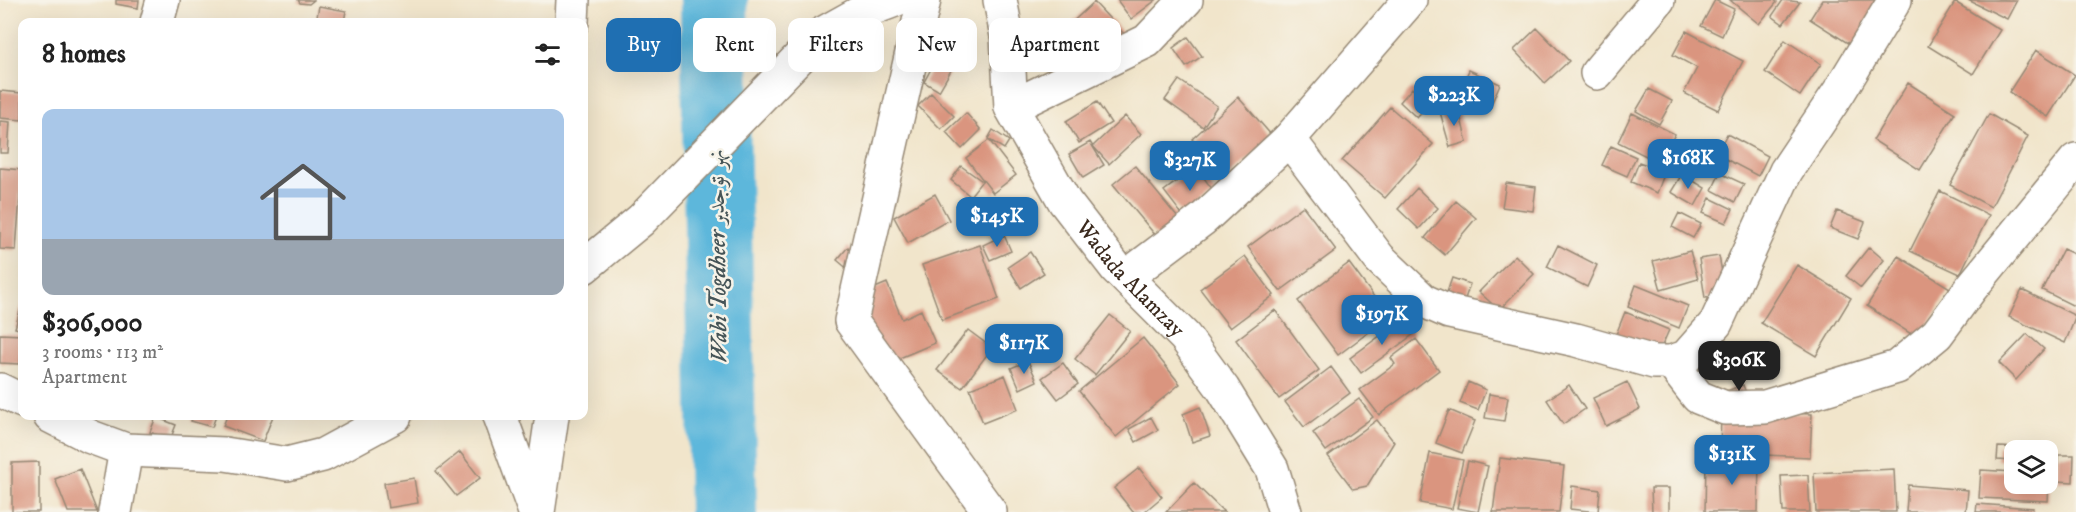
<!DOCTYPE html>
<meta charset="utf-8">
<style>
body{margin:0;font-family:"IM FELL DW Pica",Amiri,serif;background:#f2f2f2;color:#222;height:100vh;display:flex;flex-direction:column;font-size:22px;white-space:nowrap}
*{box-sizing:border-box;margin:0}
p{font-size:20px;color:#767676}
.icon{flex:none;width:33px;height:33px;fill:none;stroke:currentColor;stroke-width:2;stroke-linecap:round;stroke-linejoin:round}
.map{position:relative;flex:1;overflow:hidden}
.details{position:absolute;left:18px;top:18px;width:570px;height:402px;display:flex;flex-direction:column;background:#fff;border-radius:12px;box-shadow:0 6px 24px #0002}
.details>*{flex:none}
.guide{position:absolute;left:606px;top:18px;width:570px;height:54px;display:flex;gap:12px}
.fabs{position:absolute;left:2004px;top:440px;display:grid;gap:12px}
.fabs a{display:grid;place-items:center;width:54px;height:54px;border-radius:12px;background:#fff;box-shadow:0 6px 24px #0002;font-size:30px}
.price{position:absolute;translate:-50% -51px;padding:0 14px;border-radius:12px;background:#1f6fb2;color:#fff;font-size:20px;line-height:39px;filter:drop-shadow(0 2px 3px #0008)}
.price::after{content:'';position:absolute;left:50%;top:36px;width:18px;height:14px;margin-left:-9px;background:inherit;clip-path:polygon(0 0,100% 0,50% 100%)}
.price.current{background:#222;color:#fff}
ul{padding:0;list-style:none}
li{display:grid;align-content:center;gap:12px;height:318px;padding:0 24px}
li span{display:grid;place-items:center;height:186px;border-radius:12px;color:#555}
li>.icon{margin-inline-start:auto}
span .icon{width:108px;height:108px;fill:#fffc;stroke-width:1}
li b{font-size:26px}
h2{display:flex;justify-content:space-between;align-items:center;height:72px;padding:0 24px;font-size:26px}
.chip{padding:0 21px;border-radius:12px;background:#fff;box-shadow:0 6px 24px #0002;font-size:21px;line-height:54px}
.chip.current{background:#1f6fb2;color:#fff}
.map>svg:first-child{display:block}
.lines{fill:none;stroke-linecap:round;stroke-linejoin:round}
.river{stroke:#5db7db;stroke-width:68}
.building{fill:#da957f}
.minor-casing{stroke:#968874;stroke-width:36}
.minor{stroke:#fff;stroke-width:33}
.labels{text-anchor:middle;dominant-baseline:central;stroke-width:5;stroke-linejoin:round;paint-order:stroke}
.street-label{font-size:22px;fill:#3b2a1e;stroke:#f7f3e8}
.water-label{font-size:24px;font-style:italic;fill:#455457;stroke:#f7f3e8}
</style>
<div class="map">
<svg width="2076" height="512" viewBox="0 0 2076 512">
<rect width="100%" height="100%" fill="#f7f3e8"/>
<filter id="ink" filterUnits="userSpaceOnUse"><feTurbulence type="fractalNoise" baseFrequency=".0167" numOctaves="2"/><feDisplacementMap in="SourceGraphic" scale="12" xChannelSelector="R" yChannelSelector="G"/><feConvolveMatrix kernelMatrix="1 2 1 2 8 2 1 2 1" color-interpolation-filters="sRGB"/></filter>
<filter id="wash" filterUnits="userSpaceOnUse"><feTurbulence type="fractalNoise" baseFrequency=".008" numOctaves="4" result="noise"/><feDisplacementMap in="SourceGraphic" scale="24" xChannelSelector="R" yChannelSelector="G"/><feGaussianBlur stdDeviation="1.35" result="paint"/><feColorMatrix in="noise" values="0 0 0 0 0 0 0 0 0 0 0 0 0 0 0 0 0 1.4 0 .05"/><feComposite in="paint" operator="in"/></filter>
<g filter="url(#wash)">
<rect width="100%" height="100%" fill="#f1e5cb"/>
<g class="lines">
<!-- river -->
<path class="river" d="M714 0 723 512"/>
</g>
<g id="blocks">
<!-- building -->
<path class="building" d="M116 0H139L138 8 116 4Z
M298 0H314L309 4 300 3Z
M1117 0H1156L1131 19Z
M1715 0 1734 9 1722 36 1701 26Z
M1730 0H1774L1777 2 1759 24Z
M1783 0 1800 2 1783 24 1772 16Z
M1822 0H1889L1857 49 1810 19Z
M1968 0H2017L2007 19Z
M1094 2 1124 34 1097 59 1067 27Z
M1955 2 2000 30 1973 74 1928 46Z
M319 6 346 11 344 22H316Z
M1537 28 1569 61 1545 83 1514 50Z
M1686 31 1743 61 1718 110 1684 93 1697 68 1673 55Z
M1188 37 1202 56 1186 67 1173 48Z
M1785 40 1821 64 1800 96 1765 72Z
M2036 50 2075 75 2048 117 2009 92Z
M938 56 954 65 939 91 924 82Z
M1469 70 1500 84 1490 107 1459 93Z
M1179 80 1217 106 1203 127 1165 100Z
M1908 83 1955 113 1920 170 1873 140Z
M1412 88 1429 105 1417 118 1400 102Z
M1649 89 1672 101 1659 124 1636 111Z
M0 91 22 93V120L0 118Z
M931 93 954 116 941 129 918 106Z
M1238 97 1273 137 1227 178 1192 139Z
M1097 102 1111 123 1079 143 1066 121Z
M1390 107 1433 144 1385 198 1342 161Z
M1458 107 1467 142 1450 147 1440 112Z
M966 113 981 130 962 149 946 132Z
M1632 113 1675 134 1660 163 1618 142Z
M1989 114 2028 136 1991 207 1950 185Z
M1125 116 1141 134 1109 164 1093 146Z
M0 121 10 122 8 153H0Z
M993 130 1009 141 1004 149 988 139Z
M1727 134 1768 156 1758 176 1716 154Z
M989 140 1016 175 993 193 966 158Z
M1090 142 1104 165 1083 178 1069 154Z
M1611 146 1636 157 1627 176 1602 165Z
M1673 153 1685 158 1678 173 1665 167Z
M1639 162 1665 172 1657 193 1631 182Z
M961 166 982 181 970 196 951 180Z
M1135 166 1183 224 1161 242 1113 184Z
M1196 167 1215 193 1184 217 1164 191Z
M0 168 22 170 16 250 0 249Z
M1720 173 1744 184 1735 202 1712 190Z
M1682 174 1705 188 1695 206 1671 192Z
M1506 183 1536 187 1533 211 1502 207Z
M1417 188 1438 208 1419 229 1398 209Z
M1940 191 1989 215 1960 274 1910 251Z
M935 194 949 220 908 243 894 217Z
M1710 198 1733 209 1726 223 1703 213Z
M1456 201 1476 218 1445 255 1425 238Z
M1303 206 1336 250 1280 291 1248 247Z
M1837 211 1865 222 1858 239 1830 228Z
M1679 213 1701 224 1693 238 1672 227Z
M1004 235 1011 251 990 260 983 245Z
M980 245 999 299 942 320 922 265Z
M1558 245 1597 265 1587 287 1547 267Z
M848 247 860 259 850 271 837 260Z
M1869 247 1884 260 1861 288 1846 276Z
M2063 249 2076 255V307L2042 290Z
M1690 251 1698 279 1661 290 1653 261Z
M1030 252 1044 273 1021 288 1008 267Z
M1515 255 1534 274 1499 310 1479 292Z
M1245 256 1274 295 1230 328 1200 289Z
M1719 256 1726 294 1705 298 1699 259Z
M1898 256 1950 288 1919 339 1867 306Z
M1349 263 1389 317 1338 355 1298 301Z
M1797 265 1851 298 1816 356 1761 323Z
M1452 278 1470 284 1463 305 1445 298Z
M887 283 902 319 921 310 935 343 883 365 854 297Z
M1636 285 1688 306 1679 328 1628 307Z
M2022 290 2076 316 2065 343 2009 317Z
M22 304V330L15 328Z
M1275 310 1319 370 1279 399 1236 340Z
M1625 312 1669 330 1658 355 1615 337Z
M1110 315 1130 331 1095 375 1075 359Z
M1403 319 1414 334 1361 373 1350 358Z
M968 330 992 348 962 388 937 370Z
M0 334 22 335 20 364 0 363Z
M2027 334 2044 349 2016 380 1999 363Z
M1143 338 1180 384 1116 437 1079 391Z
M1416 339 1439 370 1379 415 1360 390 1395 364 1391 358Z
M1028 361 1037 381 1020 389 1011 368Z
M1063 363 1078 384 1058 399 1042 378Z
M1331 367 1350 393 1304 427 1285 402Z
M1005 375 1018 409 983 423 970 389Z
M1468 382 1486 390 1478 410 1460 403Z
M1627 382 1640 409 1606 426 1593 398Z
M1569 385 1585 409 1563 424 1547 400Z
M1743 385 1749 401 1726 391Z
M1489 394 1508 397 1504 421 1485 418Z
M1359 399 1373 417 1326 451 1313 433Z
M1200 407 1210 436 1192 442 1183 414Z
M1449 410 1475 421 1462 453 1436 443Z
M1721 411 1812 414 1810 457 1720 453Z
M193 416H216L212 427 191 421Z
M227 416H273L263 441 223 426Z
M156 417 176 425 170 440 150 432Z
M1151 417 1158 430 1136 442 1129 429Z
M1377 420 1394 442 1367 486 1353 489 1328 456Z
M1998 447 2030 448V450H2014V461L1997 460Z
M460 452 480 478 456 496 436 471Z
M1430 453 1463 460 1452 509 1420 503Z
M2058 455H2074L2073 482 2057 481Z
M1500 458 1564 466 1559 512H1493Z
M1706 460H1759L1758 512H1705Z
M1468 461 1488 466 1478 512 1457 508Z
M39 462V512H12V463Z
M1139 468 1162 497 1144 512H1133L1114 488Z
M80 469 97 512H68L55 479Z
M1894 469 1896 512H1816L1814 473Z
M1981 470 2014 472V483H2049L2048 501 1979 498Z
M1808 475 1810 512H1783L1781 476Z
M414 478 418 503 388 508 384 483Z
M1194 483 1224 512H1166Z
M1908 485 1968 490 1966 512H1906Z
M1572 486 1600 490 1598 512 1570 509Z
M1651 488H1669V512H1652Z
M1977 504 2033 508 2032 512H1976Z"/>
</g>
</g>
<g filter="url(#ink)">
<use href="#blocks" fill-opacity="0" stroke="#968874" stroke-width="1.5"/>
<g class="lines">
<defs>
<g id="minor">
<path d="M924 0 851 321 990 512"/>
<path id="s1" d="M1000 0 1007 36 1011 107 1065 202 1116 268 1185 337 1223 389 1272 469 1285 512"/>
<path d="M157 22 163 0"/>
<path d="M572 22 573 0"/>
<path d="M1597 73 1658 0"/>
<path d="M1011 107 1147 41 1186 0"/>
<path d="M1289 139 1379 258 1424 301 1449 312 1576 340 1654 362H1671L1686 357 1716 323 1786 171 1839 92 1895 0"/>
<path d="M584 267 641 220 822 34 858 14 895 0"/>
<path d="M1126 277 1203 219 1289 139 1410 0"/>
<path d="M1671 362 1698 397 1725 408 1765 407 1897 367 1937 334 1971 288 2076 160"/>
<path d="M0 390 22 401"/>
<path d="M50 416 91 437 126 450 225 454 287 464 323 455 395 416"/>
<path d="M500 416 535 512"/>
<path d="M115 512 126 450"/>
<path d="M538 512 552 416"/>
</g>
</defs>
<!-- minor casing -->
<use href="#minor" class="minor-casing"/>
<!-- minor -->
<use href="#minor" class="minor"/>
</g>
</g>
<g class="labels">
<!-- street labels -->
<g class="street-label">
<text stroke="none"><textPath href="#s1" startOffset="318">Wadada Alamzay</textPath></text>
</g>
<!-- water labels -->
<g class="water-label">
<text transform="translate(718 256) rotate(-91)">Wabi Togdheer نهر توجدير</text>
</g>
</g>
</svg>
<div class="fabs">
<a><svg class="icon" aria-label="layers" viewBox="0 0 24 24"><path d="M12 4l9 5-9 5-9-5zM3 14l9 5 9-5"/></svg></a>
</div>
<b class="price" style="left:1454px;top:127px">$223K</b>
<b class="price" style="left:1688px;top:190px">$168K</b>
<b class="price" style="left:1190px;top:192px">$327K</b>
<b class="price" style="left:997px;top:248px">$145K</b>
<b class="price" style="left:1382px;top:346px">$197K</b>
<b class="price" style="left:1024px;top:375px">$117K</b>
<b class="price current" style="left:1739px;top:392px">$306K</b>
<b class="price" style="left:1732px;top:486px">$131K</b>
<div class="guide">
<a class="chip current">Buy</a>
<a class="chip">Rent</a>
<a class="chip">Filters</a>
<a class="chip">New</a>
<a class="chip">Apartment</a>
</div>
<section class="details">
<h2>8 homes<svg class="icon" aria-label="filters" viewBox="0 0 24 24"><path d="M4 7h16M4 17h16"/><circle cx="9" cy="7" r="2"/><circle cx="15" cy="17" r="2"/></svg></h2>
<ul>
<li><span style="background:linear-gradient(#a9c7e8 70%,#9aa5b1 0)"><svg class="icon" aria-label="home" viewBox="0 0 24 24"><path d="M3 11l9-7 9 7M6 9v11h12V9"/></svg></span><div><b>$306,000</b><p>3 rooms · 113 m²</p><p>Apartment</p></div></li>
</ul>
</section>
</div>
